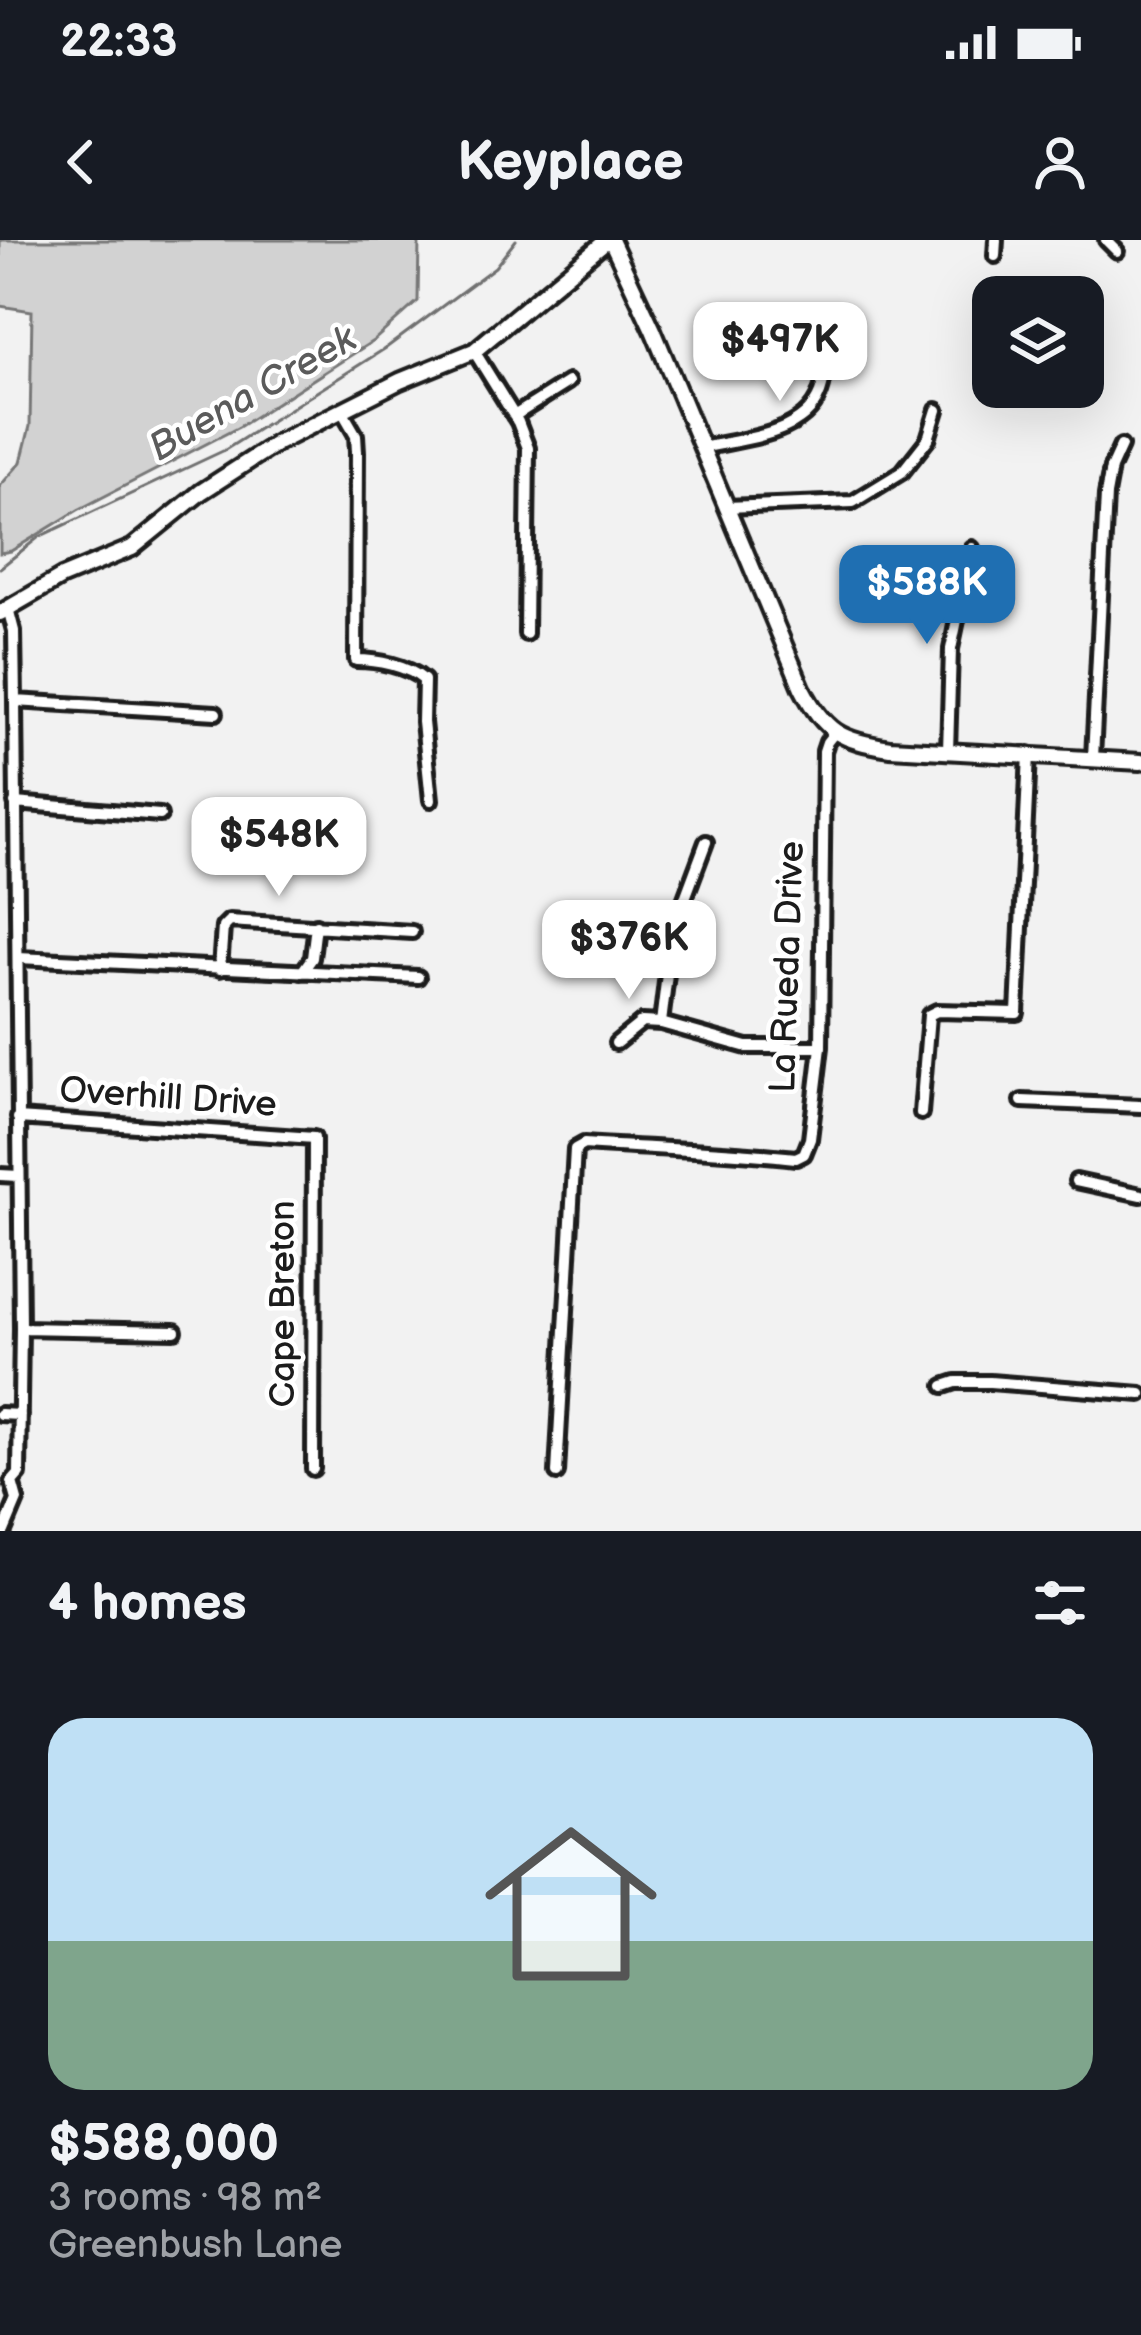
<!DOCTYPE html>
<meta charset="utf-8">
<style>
body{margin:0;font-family:"Balsamiq Sans",sans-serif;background:#242831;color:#f1f3f6;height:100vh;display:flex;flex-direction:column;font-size:45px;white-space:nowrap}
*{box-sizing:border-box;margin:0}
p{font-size:39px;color:#9ea1a6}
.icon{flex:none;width:66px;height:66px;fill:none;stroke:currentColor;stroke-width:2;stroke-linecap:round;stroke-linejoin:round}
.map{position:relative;height:1291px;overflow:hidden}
.drawer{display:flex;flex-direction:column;background:#171b24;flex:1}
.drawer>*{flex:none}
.buttons{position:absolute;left:972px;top:36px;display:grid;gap:24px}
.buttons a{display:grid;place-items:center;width:132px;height:132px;border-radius:24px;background:#171b24;box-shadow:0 12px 48px #0002;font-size:60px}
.price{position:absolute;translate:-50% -102px;padding:0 27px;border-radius:24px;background:#fff;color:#222;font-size:39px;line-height:78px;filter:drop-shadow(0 3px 6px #0008)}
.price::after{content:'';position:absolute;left:50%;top:72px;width:36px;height:27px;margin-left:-18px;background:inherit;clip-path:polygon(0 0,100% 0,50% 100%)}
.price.selected{background:#1f6fb2;color:#fff}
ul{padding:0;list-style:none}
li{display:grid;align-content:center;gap:24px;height:636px;padding:0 48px}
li+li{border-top:3px solid #363941}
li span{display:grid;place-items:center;height:372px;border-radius:36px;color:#555}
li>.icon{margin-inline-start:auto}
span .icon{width:216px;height:216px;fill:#fffc;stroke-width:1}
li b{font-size:51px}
h2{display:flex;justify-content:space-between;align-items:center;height:144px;padding:0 48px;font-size:51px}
.status{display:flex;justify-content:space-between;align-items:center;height:84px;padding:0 60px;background:#171b24;direction:ltr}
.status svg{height:33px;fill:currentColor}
header{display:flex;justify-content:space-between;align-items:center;height:156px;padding:0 48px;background:#171b24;font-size:54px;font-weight:600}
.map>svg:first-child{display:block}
.green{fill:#d2d2d2;stroke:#777;stroke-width:3}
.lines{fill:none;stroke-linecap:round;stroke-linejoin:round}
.stream{stroke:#707070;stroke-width:3}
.minor-casing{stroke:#1c1c1c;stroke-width:20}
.major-casing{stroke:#1c1c1c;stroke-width:22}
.minor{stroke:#fff;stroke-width:10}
.major{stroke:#fff;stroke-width:14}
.labels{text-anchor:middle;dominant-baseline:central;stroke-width:9;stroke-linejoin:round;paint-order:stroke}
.street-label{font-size:36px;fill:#1c1c1c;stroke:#fff}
.water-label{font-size:39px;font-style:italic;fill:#5b5b5b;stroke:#fff}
</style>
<div class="status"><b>22:33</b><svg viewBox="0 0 49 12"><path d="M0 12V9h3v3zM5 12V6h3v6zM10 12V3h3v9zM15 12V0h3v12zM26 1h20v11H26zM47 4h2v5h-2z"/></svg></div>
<header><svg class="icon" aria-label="back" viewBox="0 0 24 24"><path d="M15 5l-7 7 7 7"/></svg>Keyplace<svg class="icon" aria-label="person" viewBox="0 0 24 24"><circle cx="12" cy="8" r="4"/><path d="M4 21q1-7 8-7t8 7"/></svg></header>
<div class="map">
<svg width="1141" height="1291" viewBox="0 0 1141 1291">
<rect width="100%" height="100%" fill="#f2f2f2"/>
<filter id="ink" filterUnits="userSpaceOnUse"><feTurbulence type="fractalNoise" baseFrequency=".00833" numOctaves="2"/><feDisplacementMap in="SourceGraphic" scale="24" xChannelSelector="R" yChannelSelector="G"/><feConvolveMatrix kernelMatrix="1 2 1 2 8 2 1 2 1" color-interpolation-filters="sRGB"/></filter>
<g filter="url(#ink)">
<!-- green -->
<path class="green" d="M0 0H419L418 61 373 101 239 187 78 270 11 311 0 313V246L21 222 30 186 32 71 0 66Z"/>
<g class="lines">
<!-- stream -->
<path class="stream" d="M0 328 39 297 225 210 386 108 495 27 516 0"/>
<defs>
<path id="minor" d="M1106 0 1117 11
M995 16 996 0
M474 111 518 182 528 208 526 394
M342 171 356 195 357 212 356 420C377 420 408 426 424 440L423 482 431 560
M514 176 568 142
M702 208C744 198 810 196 822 146 826 127 826 107 829 88
M726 267 853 262 902 232 928 199 937 170
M15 461 216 473
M948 511 951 409 972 308
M1093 518 1106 255 1111 228 1121 206
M15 563 160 575
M706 602 672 693 661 783 747 807H821
M18 718 418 737
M220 729 223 687 229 681 412 692
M302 732 312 718 316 685
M616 803 642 782 661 783
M1022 861 1141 866
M921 873 929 775 937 771 1017 773 1029 514
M18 878 314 898 313 1229
M0 935 19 936
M1076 941 1141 955
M21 1088 175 1091
M944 1146 956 1142H990L1141 1154
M0 1174 20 1175
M557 1233 575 909 584 904C655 909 725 910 796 918L804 914 810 899 821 807 824 511 827 502 835 492
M4 1291 17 1260 12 1242 19 1234 21 1088 15 461 14 391 8 368"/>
<path id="major" d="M611 0 653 90 802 448C825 493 841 500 890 508L1141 522
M0 373 62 337 132 308 201 252 277 203 400 141 474 111 607 0"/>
</defs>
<!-- minor casing -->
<use href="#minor" class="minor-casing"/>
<!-- major casing -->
<use href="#major" class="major-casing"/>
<!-- minor -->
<use href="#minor" class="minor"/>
<!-- major -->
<use href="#major" class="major"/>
</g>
</g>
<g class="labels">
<!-- street labels -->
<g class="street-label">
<text transform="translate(788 727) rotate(-88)">La Rueda Drive</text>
<text transform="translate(168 858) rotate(4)">Overhill Drive</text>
<text transform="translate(283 1064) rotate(-90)">Cape Breton</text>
</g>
<!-- water labels -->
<g class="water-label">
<text transform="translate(253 154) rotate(-30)">Buena Creek</text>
</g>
</g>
</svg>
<div class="buttons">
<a><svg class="icon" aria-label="layers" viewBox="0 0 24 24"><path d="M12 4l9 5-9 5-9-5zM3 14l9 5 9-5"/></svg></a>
</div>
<b class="price" style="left:780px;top:164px">$497K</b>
<b class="price selected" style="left:927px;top:407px">$588K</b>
<b class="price" style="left:279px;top:659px">$548K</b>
<b class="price" style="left:629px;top:762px">$376K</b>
</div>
<section class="drawer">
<h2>4 homes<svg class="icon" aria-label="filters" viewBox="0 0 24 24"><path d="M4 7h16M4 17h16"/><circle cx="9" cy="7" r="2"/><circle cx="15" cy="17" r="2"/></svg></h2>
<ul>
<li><span style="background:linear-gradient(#bfe0f5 60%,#7fa58c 0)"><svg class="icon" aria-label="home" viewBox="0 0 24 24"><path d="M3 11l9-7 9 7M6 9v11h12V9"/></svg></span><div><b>$588,000</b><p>3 rooms · 98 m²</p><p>Greenbush Lane</p></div></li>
</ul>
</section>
